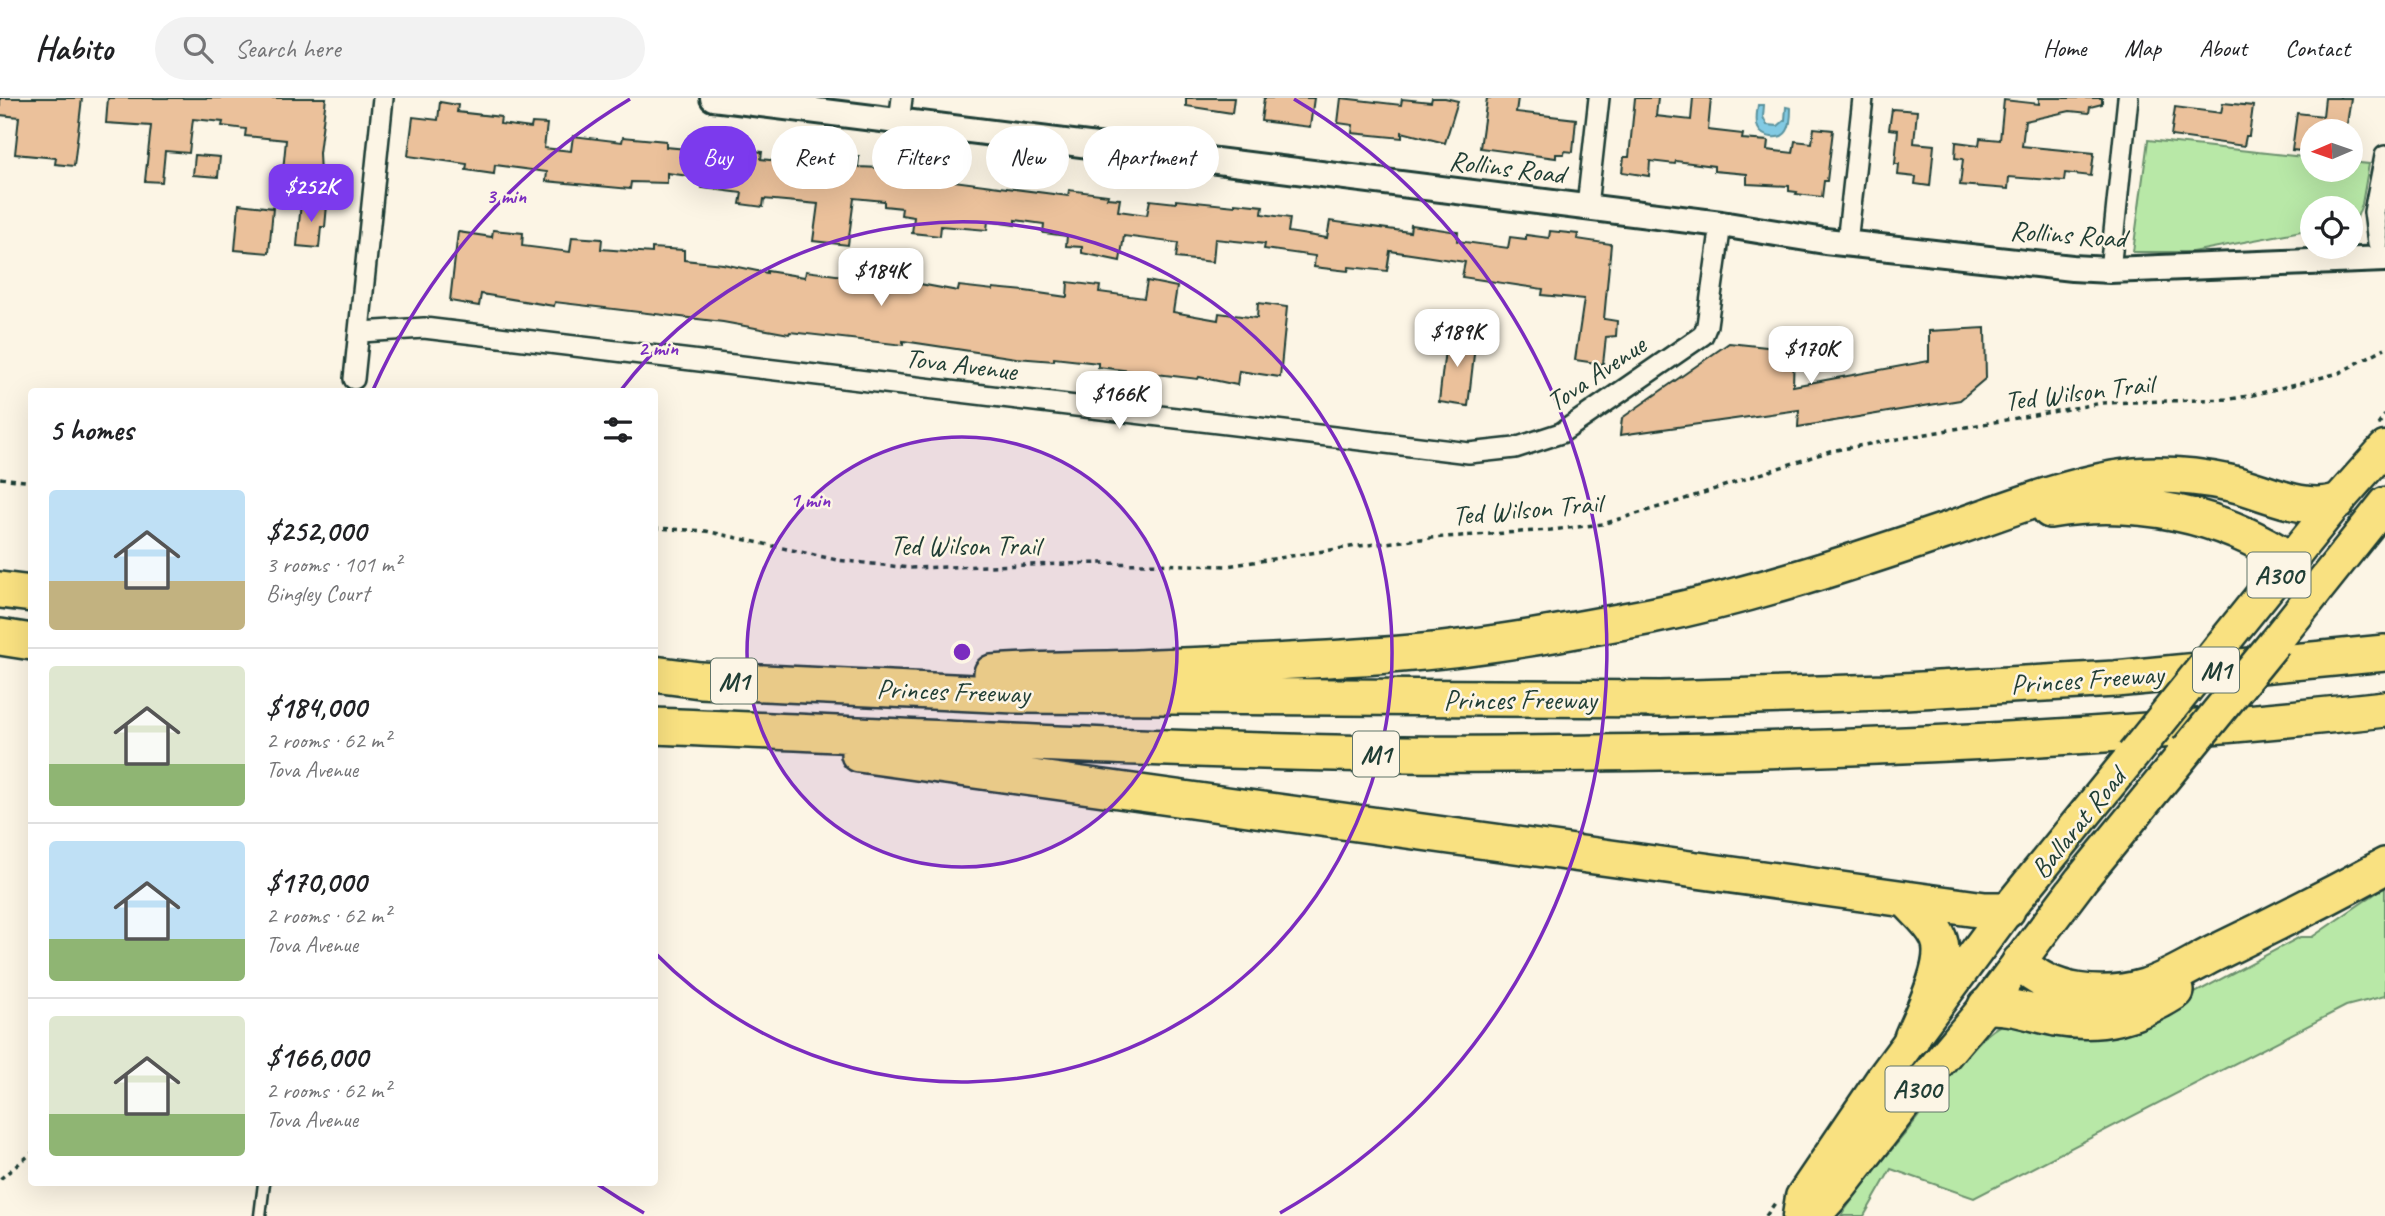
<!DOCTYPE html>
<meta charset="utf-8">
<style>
body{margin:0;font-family:Caveat,sans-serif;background:#f2f2f2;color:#202124;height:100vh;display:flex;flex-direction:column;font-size:26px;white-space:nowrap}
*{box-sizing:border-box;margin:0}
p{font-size:23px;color:#757577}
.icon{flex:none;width:38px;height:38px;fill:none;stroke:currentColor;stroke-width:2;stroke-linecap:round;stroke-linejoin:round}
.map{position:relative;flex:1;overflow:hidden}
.panel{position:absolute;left:28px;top:290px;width:630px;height:798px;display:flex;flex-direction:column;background:#fff;border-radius:7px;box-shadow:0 7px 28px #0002}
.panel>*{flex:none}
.top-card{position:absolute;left:679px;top:28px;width:665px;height:63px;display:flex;gap:14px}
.needle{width:46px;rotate:268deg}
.tools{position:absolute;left:2300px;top:21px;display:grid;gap:14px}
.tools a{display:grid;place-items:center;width:63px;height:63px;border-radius:50%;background:#fff;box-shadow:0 7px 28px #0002;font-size:35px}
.price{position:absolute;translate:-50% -60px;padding:0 16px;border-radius:14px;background:#fff;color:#222;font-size:23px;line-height:46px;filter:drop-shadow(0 2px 4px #0008)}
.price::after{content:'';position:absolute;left:50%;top:42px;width:21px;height:16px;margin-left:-10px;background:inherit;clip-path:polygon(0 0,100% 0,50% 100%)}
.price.on{background:#7c3aed;color:#fff}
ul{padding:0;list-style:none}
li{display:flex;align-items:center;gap:21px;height:175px;padding:0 21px}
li+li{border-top:2px solid #e0e0e0}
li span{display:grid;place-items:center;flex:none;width:196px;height:140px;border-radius:7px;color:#555}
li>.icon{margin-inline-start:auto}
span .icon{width:84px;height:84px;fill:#fffc;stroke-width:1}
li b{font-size:30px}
h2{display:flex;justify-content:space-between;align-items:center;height:84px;padding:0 21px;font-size:30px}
.tag{padding:0 24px;border-radius:32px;background:#fff;box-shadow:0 7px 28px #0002;font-size:24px;line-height:63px}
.tag.on{background:#7c3aed;color:#fff}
header{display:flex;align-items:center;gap:42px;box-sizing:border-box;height:98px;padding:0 35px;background:#fff;border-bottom:2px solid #e0e0e0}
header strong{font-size:33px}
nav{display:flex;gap:38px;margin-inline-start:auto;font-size:24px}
.search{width:490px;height:63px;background:#f2f2f2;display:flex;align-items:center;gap:18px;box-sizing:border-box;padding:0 24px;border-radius:38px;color:#757577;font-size:26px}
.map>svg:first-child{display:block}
.green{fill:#b8e8a7;stroke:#6c926e;stroke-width:2}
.water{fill:#82cae3;stroke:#5a929d;stroke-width:2}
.building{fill:#ebc19b;stroke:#1f3d34;stroke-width:2}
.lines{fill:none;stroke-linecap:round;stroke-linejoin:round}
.service-casing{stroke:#1f3d34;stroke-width:15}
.minor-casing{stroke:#1f3d34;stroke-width:24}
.tertiary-casing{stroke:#1f3d34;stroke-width:30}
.trunk-casing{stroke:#1f3d34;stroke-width:37}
.motorway-casing{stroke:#1f3d34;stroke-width:40}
.path{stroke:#1f3d34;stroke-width:3.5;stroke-dasharray:5 5;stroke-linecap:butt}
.service{stroke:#fcf5e5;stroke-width:10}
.minor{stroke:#fcf5e5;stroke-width:19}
.tertiary{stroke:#fcf5e5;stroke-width:24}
.trunk{stroke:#f9e181;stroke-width:32}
.motorway{stroke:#f9e181;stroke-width:35}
.trunk-bridge-casing{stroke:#1f3d34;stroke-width:37;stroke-linecap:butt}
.trunk-bridge{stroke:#f9e181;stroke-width:32}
.ring{fill:none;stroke:#7b2cbf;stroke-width:3.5}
.labels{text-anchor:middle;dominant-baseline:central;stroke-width:5;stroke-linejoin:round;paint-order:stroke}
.shield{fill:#fcf5e5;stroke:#617469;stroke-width:2}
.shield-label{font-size:26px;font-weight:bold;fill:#1f3d34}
.street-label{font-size:28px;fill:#1f3d34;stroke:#fcf5e5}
.centre{fill:#7b2cbf;stroke:#fcf5e5;stroke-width:3.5}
.ring-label{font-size:21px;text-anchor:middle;font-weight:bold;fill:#7b2cbf;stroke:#fcf5e5;stroke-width:5;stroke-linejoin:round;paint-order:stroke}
</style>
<header>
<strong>Habito</strong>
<div class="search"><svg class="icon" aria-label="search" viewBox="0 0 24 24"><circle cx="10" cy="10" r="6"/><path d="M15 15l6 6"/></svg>Search here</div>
<nav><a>Home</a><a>Map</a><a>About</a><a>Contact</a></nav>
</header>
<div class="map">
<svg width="2385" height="1118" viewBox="0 0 2385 1118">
<rect width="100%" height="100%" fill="#fcf5e5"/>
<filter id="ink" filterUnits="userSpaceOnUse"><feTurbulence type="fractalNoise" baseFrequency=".0143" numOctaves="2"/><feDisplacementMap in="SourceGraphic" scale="14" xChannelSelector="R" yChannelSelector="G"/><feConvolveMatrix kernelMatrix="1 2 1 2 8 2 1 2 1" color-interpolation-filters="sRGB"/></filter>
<g filter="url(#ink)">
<!-- green -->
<path class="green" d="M2148 42 2312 60V72H2350V64L2369 66 2362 106 2356 122 2350 123V110H2312V131L2192 154H2133Z
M2385 789V898L2346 908 1974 1100 1891 1071 1864 1118H1841C1860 1088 1885 1060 1908 1032 1928 1006 1974 940 2001 927L2148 920 2300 839H2312Z"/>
<!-- water -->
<path class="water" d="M1758 7H1764L1763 19 1767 27 1778 28 1785 22 1786 9 1791 10C1791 17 1791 27 1787 33 1781 43 1762 40 1758 30 1755 23 1757 14 1758 7Z"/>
<!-- building -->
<path class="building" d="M0 0H82L74 68 55 66 56 60 15 56 19 19 0 17Z
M108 0H326L319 55 320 77 283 73 286 42 245 38 246 31 222 28 223 24 193 21 189 55 165 53 162 84 145 83 151 28 106 25Z
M1186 0H1234L1232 15 1186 8Z
M1264 0H1314L1310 29 1261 23Z
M1341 0 1401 7 1402 1 1431 4 1432 0H1445L1458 3 1445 45 1402 34V40L1352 35 1353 27 1338 25Z
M1487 0H1518L1516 14 1576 21 1573 54 1565 53 1564 56H1556V60L1480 50Z
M1635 0H1658L1656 18 1691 22 1693 0H1711L1708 32 1743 36 1742 41 1768 43 1767 52 1793 55 1795 43 1812 45 1814 30 1833 32 1827 83H1824L1822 99 1796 96 1797 94 1789 93V88L1747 86V76L1714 73V68L1676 63 1675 66 1650 63 1649 78 1622 74 1624 59H1629Z
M2039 0H2102V6L2090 9 2089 15 2070 13 2025 23 2022 48 2094 55 2091 78 2065 75 2064 83 2009 79 2008 91 1960 87 1963 61 1955 60 1956 44 1979 47 1980 40 2000 42 2004 2 2039 6Z
M2325 0H2351L2346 33H2312V54L2292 52 2297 15 2323 18Z
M440 4 458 7 457 14 501 19 500 26 531 30 532 25 547 26 544 50 571 53 573 38 622 44 623 39 666 43V49L708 53V48L727 50 762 54 761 61 797 65V59L830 63 831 55 859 59 858 69 928 72 929 67 948 69 946 82 1068 98 1069 92 1108 97 1107 100 1120 101 1118 113 1147 117 1150 102 1176 105V102L1235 108V105L1263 108 1262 116 1290 120 1288 134 1327 140 1330 123 1410 134 1411 127 1458 134 1457 143 1508 150 1510 139 1526 141V137L1549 140 1550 133 1578 136 1577 141 1611 146 1604 221 1617 223 1616 238 1606 239 1603 266 1575 262 1584 201 1542 197 1543 191 1462 179 1465 164 1390 153 1387 173 1349 169 1348 173 1314 169 1315 158 1264 151 1265 146 1215 141 1213 164 1176 160 1178 145 1124 138 1120 163 1082 155V149L1066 148 1067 138 1043 135 1044 126 1015 122V127L988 123 987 132 941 128 940 138 912 135 914 119 901 117 902 110 884 108V103L854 100 848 147 813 143 818 106 764 101 763 109 740 106 742 95 702 90 703 80 667 75V85L631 84 630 91 546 83 547 74 495 67 494 76 466 72 467 66 408 58 413 19 438 22Z
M2223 5 2253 8 2249 38H2246L2244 48 2171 38 2175 9 2221 15Z
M1892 11 1917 13 1914 45 1934 47 1930 88 1915 86 1916 79 1898 77 1899 66H1895L1898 32 1889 31Z
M195 57 220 59 218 79 193 77Z
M301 104 327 107 325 129H321L319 150 297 148Z
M239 106 273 110 269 155 235 152Z
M493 132 523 135 522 148 570 154 572 139 602 141 601 151 652 155V150L684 152V162L723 166 767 175V173L805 179 806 173 881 183 882 179 958 193 959 188 993 192V190L1025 193 1067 199 1068 184 1100 188 1099 194 1144 200 1147 183 1177 189 1173 214 1218 222 1219 215 1257 220 1258 205 1287 209 1280 279 1239 273 1237 287 1199 279 1198 281 1098 269V265L1054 260V263L1016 260 903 243V247L790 234 789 236 723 224 555 204 554 208 481 196 479 208 450 203 458 134 492 139Z
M1985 230 1986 280 1960 302 1798 329 1799 312 1620 337 1622 320 1729 245 1794 252 1793 288 1929 263V233Z
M1447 234 1476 239 1468 308 1439 304Z"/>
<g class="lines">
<defs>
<path id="service" d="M260 1118 264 1085"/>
<path id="minor" d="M899 24 902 0
M1587 108 1599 0
M1847 145 1863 0
M2378 145 2374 114 2385 58
M2110 172 2128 0
M361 234 424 230 1469 355 1515 350 1561 335 1703 237 1707 227 1721 126
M354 281 383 0"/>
<path id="tertiary" d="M713 0 1721 126 1825 143 2072 170 2110 172 2385 161"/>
<path id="trunk" d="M2275 544 2385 406
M2220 549 2337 404 2385 350
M1799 1118 1802 1099 1882 981 2007 812 2133 657
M1814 1118 1841 1088 1909 1000 1986 908 2081 782 2187 652"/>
<path id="motorway" d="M2050 412C2134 399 2221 415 2291 463
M0 492 32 496
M0 539 32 544
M992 575C1040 571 1089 572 1137 570 1229 566 1321 563 1412 555 1492 548 1572 533 1651 518 1750 498 1847 466 1942 434 1999 415 2054 392 2113 381 2151 374 2192 377 2230 385 2263 392 2302 415 2337 404
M654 576 700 582 1015 597 1661 601 1886 594 2115 581 2385 555
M654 628C904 638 1153 653 1403 656 1507 657 1612 655 1716 653 1939 648 2163 636 2385 611
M859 656 1985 812H2007
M1906 801C1917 813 1931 824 1938 839 1950 864 1922 915 1912 940
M2020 864C2049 897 2105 901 2145 889 2168 882 2191 867 2213 856 2271 828 2328 799 2385 768
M1986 908C2011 907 2032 915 2056 920 2101 928 2139 917 2176 893"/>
</defs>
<!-- service casing -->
<use href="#service" class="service-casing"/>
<!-- minor casing -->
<use href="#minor" class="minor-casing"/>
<!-- tertiary casing -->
<use href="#tertiary" class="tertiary-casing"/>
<!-- trunk casing -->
<use href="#trunk" class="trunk-casing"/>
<!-- motorway casing -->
<use href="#motorway" class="motorway-casing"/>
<!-- path -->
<path class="path" d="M2378 327 2385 317
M0 380 32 384
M654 430 706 433 837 462 910 470 1104 465 1227 468 1350 449 1430 440 1551 432 1603 426 1679 403 1830 353 2102 305 2231 301 2253 297 2339 275 2385 250
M0 1081 32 1055
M1766 1118 1777 1102"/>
<!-- service -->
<use href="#service" class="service"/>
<!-- minor -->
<use href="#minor" class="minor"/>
<!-- tertiary -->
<use href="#tertiary" class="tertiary"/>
<!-- trunk -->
<use href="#trunk" class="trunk"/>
<!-- motorway -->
<use href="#motorway" class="motorway"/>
<defs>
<path id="trunk-bridge" d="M2187 652 2275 544
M2133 657 2220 549"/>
</defs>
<!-- trunk-bridge casing -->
<use href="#trunk-bridge" class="trunk-bridge-casing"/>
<!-- trunk-bridge -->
<use href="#trunk-bridge" class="trunk-bridge"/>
</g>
</g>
<!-- distance rings -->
<circle cx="962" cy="554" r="215" fill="#7b2cbf" fill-opacity=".12"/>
<g class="ring">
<circle cx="962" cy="554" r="215"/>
<path d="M621 292A430 430 0 1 1 655 855"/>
<path d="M644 1115A645 645 0 0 1 597 1086M373 292A645 645 0 0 1 630 1M1294 1A645 645 0 0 1 1280 1115"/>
</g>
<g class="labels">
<!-- shield labels -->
<g class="shield">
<rect x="2247.5" y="454.5" width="63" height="45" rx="5"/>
<rect x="2193" y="549.5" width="46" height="45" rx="5"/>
<rect x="711" y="560.5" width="46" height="45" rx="5"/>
<rect x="1353" y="633.5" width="46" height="45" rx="5"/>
<rect x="1885.5" y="968.5" width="63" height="45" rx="5"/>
</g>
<g class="shield-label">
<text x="2279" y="477">A300</text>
<text x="2216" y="572">M1</text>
<text x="734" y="583">M1</text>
<text x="1376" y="656">M1</text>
<text x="1917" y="991">A300</text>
</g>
<!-- street labels -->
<g class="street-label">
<text transform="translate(1507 69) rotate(7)">Rollins Road</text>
<text transform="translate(2068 136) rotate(4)">Rollins Road</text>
<text transform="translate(961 266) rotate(7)">Tova Avenue</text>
<text transform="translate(1596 275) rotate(-34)">Tova Avenue</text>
<text transform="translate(2079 294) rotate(-7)">Ted Wilson Trail</text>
<text transform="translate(1527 411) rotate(-5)">Ted Wilson Trail</text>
<text x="965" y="447">Ted Wilson Trail</text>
<text transform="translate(2087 581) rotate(-4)">Princes Freeway</text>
<text transform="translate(953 593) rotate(2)">Princes Freeway</text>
<text x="1520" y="601">Princes Freeway</text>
<text transform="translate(2078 725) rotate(-51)">Ballarat Road</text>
</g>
</g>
<circle cx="962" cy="554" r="10" class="centre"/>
<g class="ring-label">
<text x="506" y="105">3 min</text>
<text x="658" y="257">2 min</text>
<text x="810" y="409">1 min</text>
</g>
</svg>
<div class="tools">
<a><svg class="needle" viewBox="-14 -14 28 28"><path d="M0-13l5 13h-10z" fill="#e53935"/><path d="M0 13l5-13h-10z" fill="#757577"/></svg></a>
<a><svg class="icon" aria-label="locate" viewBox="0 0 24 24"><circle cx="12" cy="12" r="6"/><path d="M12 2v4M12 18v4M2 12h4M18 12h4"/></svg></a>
</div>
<b class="price on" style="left:311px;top:126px">$252K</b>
<b class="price" style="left:881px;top:210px">$184K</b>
<b class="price" style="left:1457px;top:271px">$189K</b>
<b class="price" style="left:1811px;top:288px">$170K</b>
<b class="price" style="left:1119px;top:333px">$166K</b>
<div class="top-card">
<a class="tag on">Buy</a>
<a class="tag">Rent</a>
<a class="tag">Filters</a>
<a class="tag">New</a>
<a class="tag">Apartment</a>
</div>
<section class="panel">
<h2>5 homes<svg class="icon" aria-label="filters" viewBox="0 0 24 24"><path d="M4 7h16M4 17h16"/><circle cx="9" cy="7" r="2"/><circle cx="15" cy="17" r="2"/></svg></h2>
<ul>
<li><span style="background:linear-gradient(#bfe0f5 65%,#c2b280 0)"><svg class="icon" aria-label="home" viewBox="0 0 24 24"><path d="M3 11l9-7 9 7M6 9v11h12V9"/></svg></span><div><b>$252,000</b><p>3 rooms · 101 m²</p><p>Bingley Court</p></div></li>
<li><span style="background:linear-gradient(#dfe7d0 70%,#8fb573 0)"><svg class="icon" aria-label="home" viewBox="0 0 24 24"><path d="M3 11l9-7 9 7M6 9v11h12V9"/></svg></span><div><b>$184,000</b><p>2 rooms · 62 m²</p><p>Tova Avenue</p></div></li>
<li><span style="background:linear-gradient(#bfe0f5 70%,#8fb573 0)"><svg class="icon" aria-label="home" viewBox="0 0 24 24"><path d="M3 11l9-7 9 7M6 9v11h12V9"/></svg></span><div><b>$170,000</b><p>2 rooms · 62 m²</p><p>Tova Avenue</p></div></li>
<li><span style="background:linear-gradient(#dfe7d0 70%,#8fb573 0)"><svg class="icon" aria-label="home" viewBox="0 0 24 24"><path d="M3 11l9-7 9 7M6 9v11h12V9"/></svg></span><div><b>$166,000</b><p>2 rooms · 62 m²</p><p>Tova Avenue</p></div></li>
</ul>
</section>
</div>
